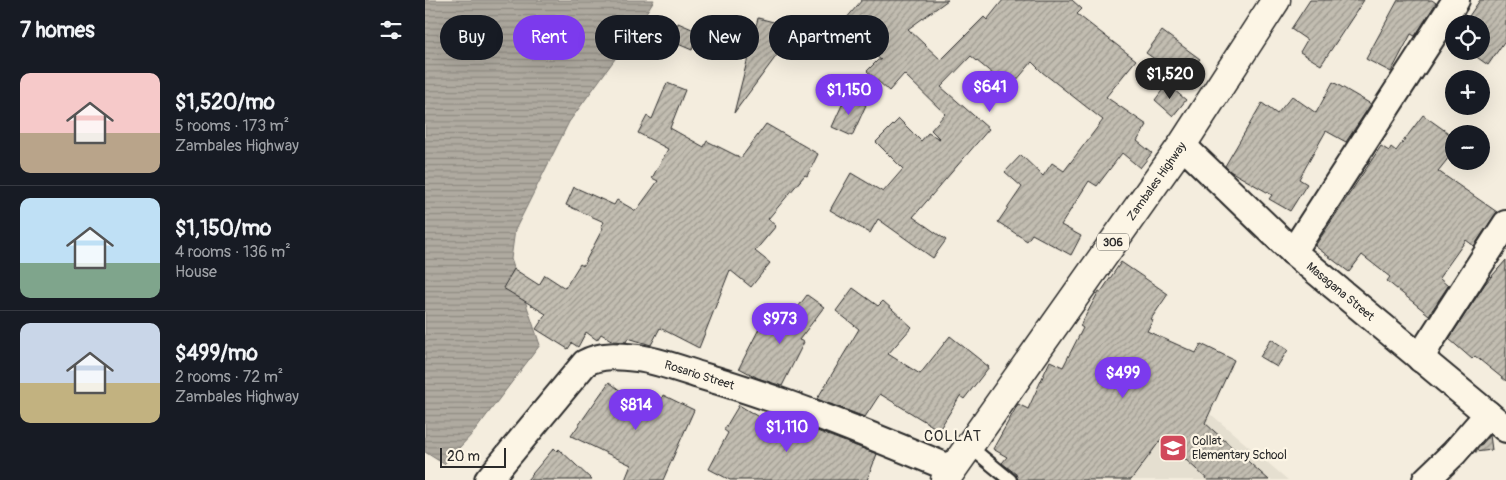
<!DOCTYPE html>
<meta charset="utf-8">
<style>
body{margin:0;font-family:Pangolin,sans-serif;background:#242831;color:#f1f3f6;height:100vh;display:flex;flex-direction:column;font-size:19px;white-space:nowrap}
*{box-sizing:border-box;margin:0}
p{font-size:16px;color:#9ea1a6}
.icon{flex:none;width:28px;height:28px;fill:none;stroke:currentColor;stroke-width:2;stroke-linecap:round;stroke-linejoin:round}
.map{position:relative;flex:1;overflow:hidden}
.side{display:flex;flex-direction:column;background:#171b24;width:425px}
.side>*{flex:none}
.top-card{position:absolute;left:15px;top:15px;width:475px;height:45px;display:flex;gap:10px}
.buttons{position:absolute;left:1020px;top:15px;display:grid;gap:10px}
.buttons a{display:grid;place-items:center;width:45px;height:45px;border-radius:50%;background:#171b24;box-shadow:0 5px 20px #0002;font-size:25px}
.scale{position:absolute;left:15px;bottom:12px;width:66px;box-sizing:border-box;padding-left:5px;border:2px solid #2b2b2b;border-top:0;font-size:14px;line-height:18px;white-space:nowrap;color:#2b2b2b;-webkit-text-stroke:4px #fcf5e5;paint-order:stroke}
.price{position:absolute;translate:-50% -42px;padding:0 11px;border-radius:18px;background:#7c3aed;color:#fff;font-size:16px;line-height:32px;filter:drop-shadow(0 1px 2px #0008)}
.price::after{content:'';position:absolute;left:50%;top:30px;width:15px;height:11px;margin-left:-8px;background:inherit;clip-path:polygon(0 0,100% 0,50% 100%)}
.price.on{background:#222;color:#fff}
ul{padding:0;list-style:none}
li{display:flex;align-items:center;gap:15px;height:125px;padding:0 20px}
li+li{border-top:1px solid #363941}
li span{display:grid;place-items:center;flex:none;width:140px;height:100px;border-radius:10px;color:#555}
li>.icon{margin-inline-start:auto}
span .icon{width:60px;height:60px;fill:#fffc;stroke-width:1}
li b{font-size:21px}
h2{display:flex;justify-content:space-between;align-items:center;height:60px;padding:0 20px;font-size:21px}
.chip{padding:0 18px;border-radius:22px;background:#171b24;box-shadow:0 5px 20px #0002;font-size:18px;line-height:45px}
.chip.on{background:#7c3aed;color:#fff}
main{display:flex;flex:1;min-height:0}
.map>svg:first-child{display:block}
.built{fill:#e5dfd0}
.water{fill:url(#water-rules);stroke:#7a7771}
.building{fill:url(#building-hatch);stroke:#2b2b2b}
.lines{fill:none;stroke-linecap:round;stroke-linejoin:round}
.lane-casing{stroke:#2b2b2b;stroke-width:16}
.street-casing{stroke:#2b2b2b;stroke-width:30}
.primary-casing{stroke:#2b2b2b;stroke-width:31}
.lane{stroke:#fcf5e5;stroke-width:12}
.street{stroke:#fcf5e5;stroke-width:26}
.primary{stroke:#fcf5e5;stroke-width:28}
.labels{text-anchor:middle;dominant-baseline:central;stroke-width:4.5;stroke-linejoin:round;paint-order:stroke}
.shield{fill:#fcf5e5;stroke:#6a6863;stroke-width:1}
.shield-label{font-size:11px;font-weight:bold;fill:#2b2b2b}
.street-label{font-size:12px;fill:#2b2b2b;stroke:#fcf5e5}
.poi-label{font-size:12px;fill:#2b2b2b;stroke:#fcf5e5;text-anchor:start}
.quarter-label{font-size:15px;letter-spacing:1px;fill:#2b2b2b;stroke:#fcf5e5}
</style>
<main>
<section class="side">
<h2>7 homes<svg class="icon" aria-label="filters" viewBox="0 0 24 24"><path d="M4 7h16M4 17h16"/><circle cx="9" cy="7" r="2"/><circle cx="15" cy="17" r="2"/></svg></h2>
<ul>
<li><span style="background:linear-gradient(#f6c9c9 60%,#b9a48a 0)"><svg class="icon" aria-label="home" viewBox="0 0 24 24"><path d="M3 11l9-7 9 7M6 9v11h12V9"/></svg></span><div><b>$1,520/mo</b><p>5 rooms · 173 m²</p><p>Zambales Highway</p></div></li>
<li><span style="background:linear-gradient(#bfe0f5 65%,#7fa58c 0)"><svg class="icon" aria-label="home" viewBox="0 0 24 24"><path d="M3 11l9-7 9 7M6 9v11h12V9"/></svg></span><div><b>$1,150/mo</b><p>4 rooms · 136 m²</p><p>House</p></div></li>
<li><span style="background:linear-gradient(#c9d6e8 60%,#c2b280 0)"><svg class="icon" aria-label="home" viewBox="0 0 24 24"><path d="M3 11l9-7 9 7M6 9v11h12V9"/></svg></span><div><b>$499/mo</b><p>2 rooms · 72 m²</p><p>Zambales Highway</p></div></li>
</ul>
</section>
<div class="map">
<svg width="1081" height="480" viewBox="0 0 1081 480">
<defs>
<pattern id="water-rules" width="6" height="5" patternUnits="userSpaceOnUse" patternTransform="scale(1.25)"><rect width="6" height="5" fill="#afaaa0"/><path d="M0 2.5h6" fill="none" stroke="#8f8b83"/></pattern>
<pattern id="building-hatch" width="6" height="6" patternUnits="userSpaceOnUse" patternTransform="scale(1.25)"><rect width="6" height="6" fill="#c2bdb1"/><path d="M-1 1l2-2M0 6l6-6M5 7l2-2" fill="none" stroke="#9e9a90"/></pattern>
</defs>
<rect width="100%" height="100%" fill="#f4edde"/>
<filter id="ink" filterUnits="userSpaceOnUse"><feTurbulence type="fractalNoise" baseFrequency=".02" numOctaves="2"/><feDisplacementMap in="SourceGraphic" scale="10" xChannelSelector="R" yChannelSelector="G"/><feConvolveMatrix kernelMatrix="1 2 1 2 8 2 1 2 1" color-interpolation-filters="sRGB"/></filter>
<g filter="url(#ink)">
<!-- built -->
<path class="built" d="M716 383 788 416 863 480H649Z"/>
<!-- water -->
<path class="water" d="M0 0H229L206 37 144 122 90 230 86 259 115 345 49 432 19 464 0 452Z"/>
<!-- building -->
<path class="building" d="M437 0H523L483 29 516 60 559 17 562 20 578 0H647L657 9 652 14 711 60 681 97 722 125 712 141 727 153 715 168 697 153 672 186 664 181 636 225 656 236 646 255 607 234 602 241 573 222 597 187 580 172 596 155 618 176 627 163 639 171 678 120 617 72 607 62 585 88 546 56 516 87 564 129 488 217 521 240 508 258 453 219 445 233 405 210 426 173 458 192 478 169 451 142 474 119 496 141 503 133 515 139 506 130 520 114 479 74 464 91 442 71 453 60H456L415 26Z
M885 0H939L896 65 875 52 882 40 866 29Z
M973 0H1007L1011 3 990 36 986 34 966 72 941 59Z
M1055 0H1081V39L1063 65 1043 51H1056V24H1034L1036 20 1040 22Z
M333 18 372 28 309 113Z
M253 23 274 32 267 50 246 41Z
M737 31 775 59 759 80 721 53Z
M908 82 946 104 921 142 901 131 874 179 882 184 865 211 844 199 847 195 805 171 800 166 837 103 852 114 867 96 891 113Z
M242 83 260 90 245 128 279 147 282 141 316 158 341 124 393 154 382 176 380 175 343 219 351 226 330 251 345 263 326 287 305 270 274 348 235 328 226 345 203 338 201 342 188 341 176 334 172 340 161 332 153 347 147 343 143 349 111 329 121 314 78 288 89 269 114 285 120 275 140 288 155 264 158 266 178 228 176 227 179 222 141 205 149 187 189 205 192 200 211 211 233 181 227 178 243 149 213 133 222 116 227 119Z
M742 84 761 100 748 116 730 100Z
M421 96 441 105 427 136 407 127Z
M998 115 1029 137V151L1013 171 1072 212 1049 246 1041 240 1014 278 1023 286 1004 315 962 281 965 277 937 255 924 272 890 246 956 146 964 151 966 147 971 151Z
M1081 260V381L1050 356 1047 359 1024 339 1060 284Z
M696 262 743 294 726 319 728 320 722 331 771 353 776 344 809 360 780 423 844 480H783L737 438 706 480H593L591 474 577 463 582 457 568 449 593 404 603 409 625 361 638 367 658 328 655 326 674 291 676 292Z
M428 288 453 306 458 301 487 327 463 354 495 374 525 336 564 367 539 399 535 396 514 430 455 394 440 417 392 399 434 329 411 311Z
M382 295 399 307 374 340 379 342 357 386 333 378 314 368 338 321 356 330Z
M846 339 863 350 852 367 835 357Z
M184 382 205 398 208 392 234 406 238 395 269 410 238 480H200L206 465 146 436Z
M314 405 358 432 363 420 452 454 442 480H305L284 469 303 433 299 430Z
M1065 435 1067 450 1050 452Z
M129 448 132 451 134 449 167 480H102Z"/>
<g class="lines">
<defs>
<path id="lane" d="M544 446 585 480"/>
<g id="street">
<path id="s1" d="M757 145 868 252 1081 429"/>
<path d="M868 252 1031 0"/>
<path d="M996 359 1004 343 1081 224"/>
<path id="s2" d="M63 480 160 363C176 354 194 356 212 358 231 360 258 370 277 376 363 401 445 435 527 469"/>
<path d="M1001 480 1029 453 1063 414"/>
</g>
<g id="primary">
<path id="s3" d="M520 480 757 145 851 0"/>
</g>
</defs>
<!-- lane casing -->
<use href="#lane" class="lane-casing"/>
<!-- street casing -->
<use href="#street" class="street-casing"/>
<!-- primary casing -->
<use href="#primary" class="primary-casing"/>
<!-- lane -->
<use href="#lane" class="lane"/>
<!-- street -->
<use href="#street" class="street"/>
<!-- primary -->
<use href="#primary" class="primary"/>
</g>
</g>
<!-- icons -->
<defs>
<symbol id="school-square" viewBox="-11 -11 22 22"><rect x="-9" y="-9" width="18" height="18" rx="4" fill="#d1495b" stroke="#fcf5e5"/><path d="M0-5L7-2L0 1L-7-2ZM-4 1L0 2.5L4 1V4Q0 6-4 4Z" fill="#fff"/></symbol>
</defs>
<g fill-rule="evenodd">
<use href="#school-square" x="732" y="432" width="32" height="32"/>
</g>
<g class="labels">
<!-- shield labels -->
<rect class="shield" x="672" y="233.5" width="32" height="17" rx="4"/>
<g class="shield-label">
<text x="688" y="242">306</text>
</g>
<!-- street labels -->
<g class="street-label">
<text stroke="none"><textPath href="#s3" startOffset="366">Zambales Highway</textPath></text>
<text stroke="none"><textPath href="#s1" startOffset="216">Masagana Street</textPath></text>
<text stroke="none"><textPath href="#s2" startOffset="270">Rosario Street</textPath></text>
</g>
<!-- poi labels -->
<g class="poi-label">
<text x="767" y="441">Collat<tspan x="767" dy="14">Elementary School</tspan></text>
</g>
<!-- quarter labels -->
<g class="quarter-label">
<text x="528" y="436">COLLAT</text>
</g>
</g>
</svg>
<div class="buttons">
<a><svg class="icon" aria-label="locate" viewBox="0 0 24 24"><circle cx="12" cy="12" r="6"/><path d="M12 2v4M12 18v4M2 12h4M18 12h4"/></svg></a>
<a>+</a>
<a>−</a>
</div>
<div class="scale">20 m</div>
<b class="price on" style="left:745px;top:100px">$1,520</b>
<b class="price" style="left:565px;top:113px">$641</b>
<b class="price" style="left:424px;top:116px">$1,150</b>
<b class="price" style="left:355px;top:345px">$973</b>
<b class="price" style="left:698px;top:399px">$499</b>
<b class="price" style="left:211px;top:431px">$814</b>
<b class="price" style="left:362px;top:453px">$1,110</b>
<div class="top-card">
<a class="chip">Buy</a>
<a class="chip on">Rent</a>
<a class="chip">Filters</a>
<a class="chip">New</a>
<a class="chip">Apartment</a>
</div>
</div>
</main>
